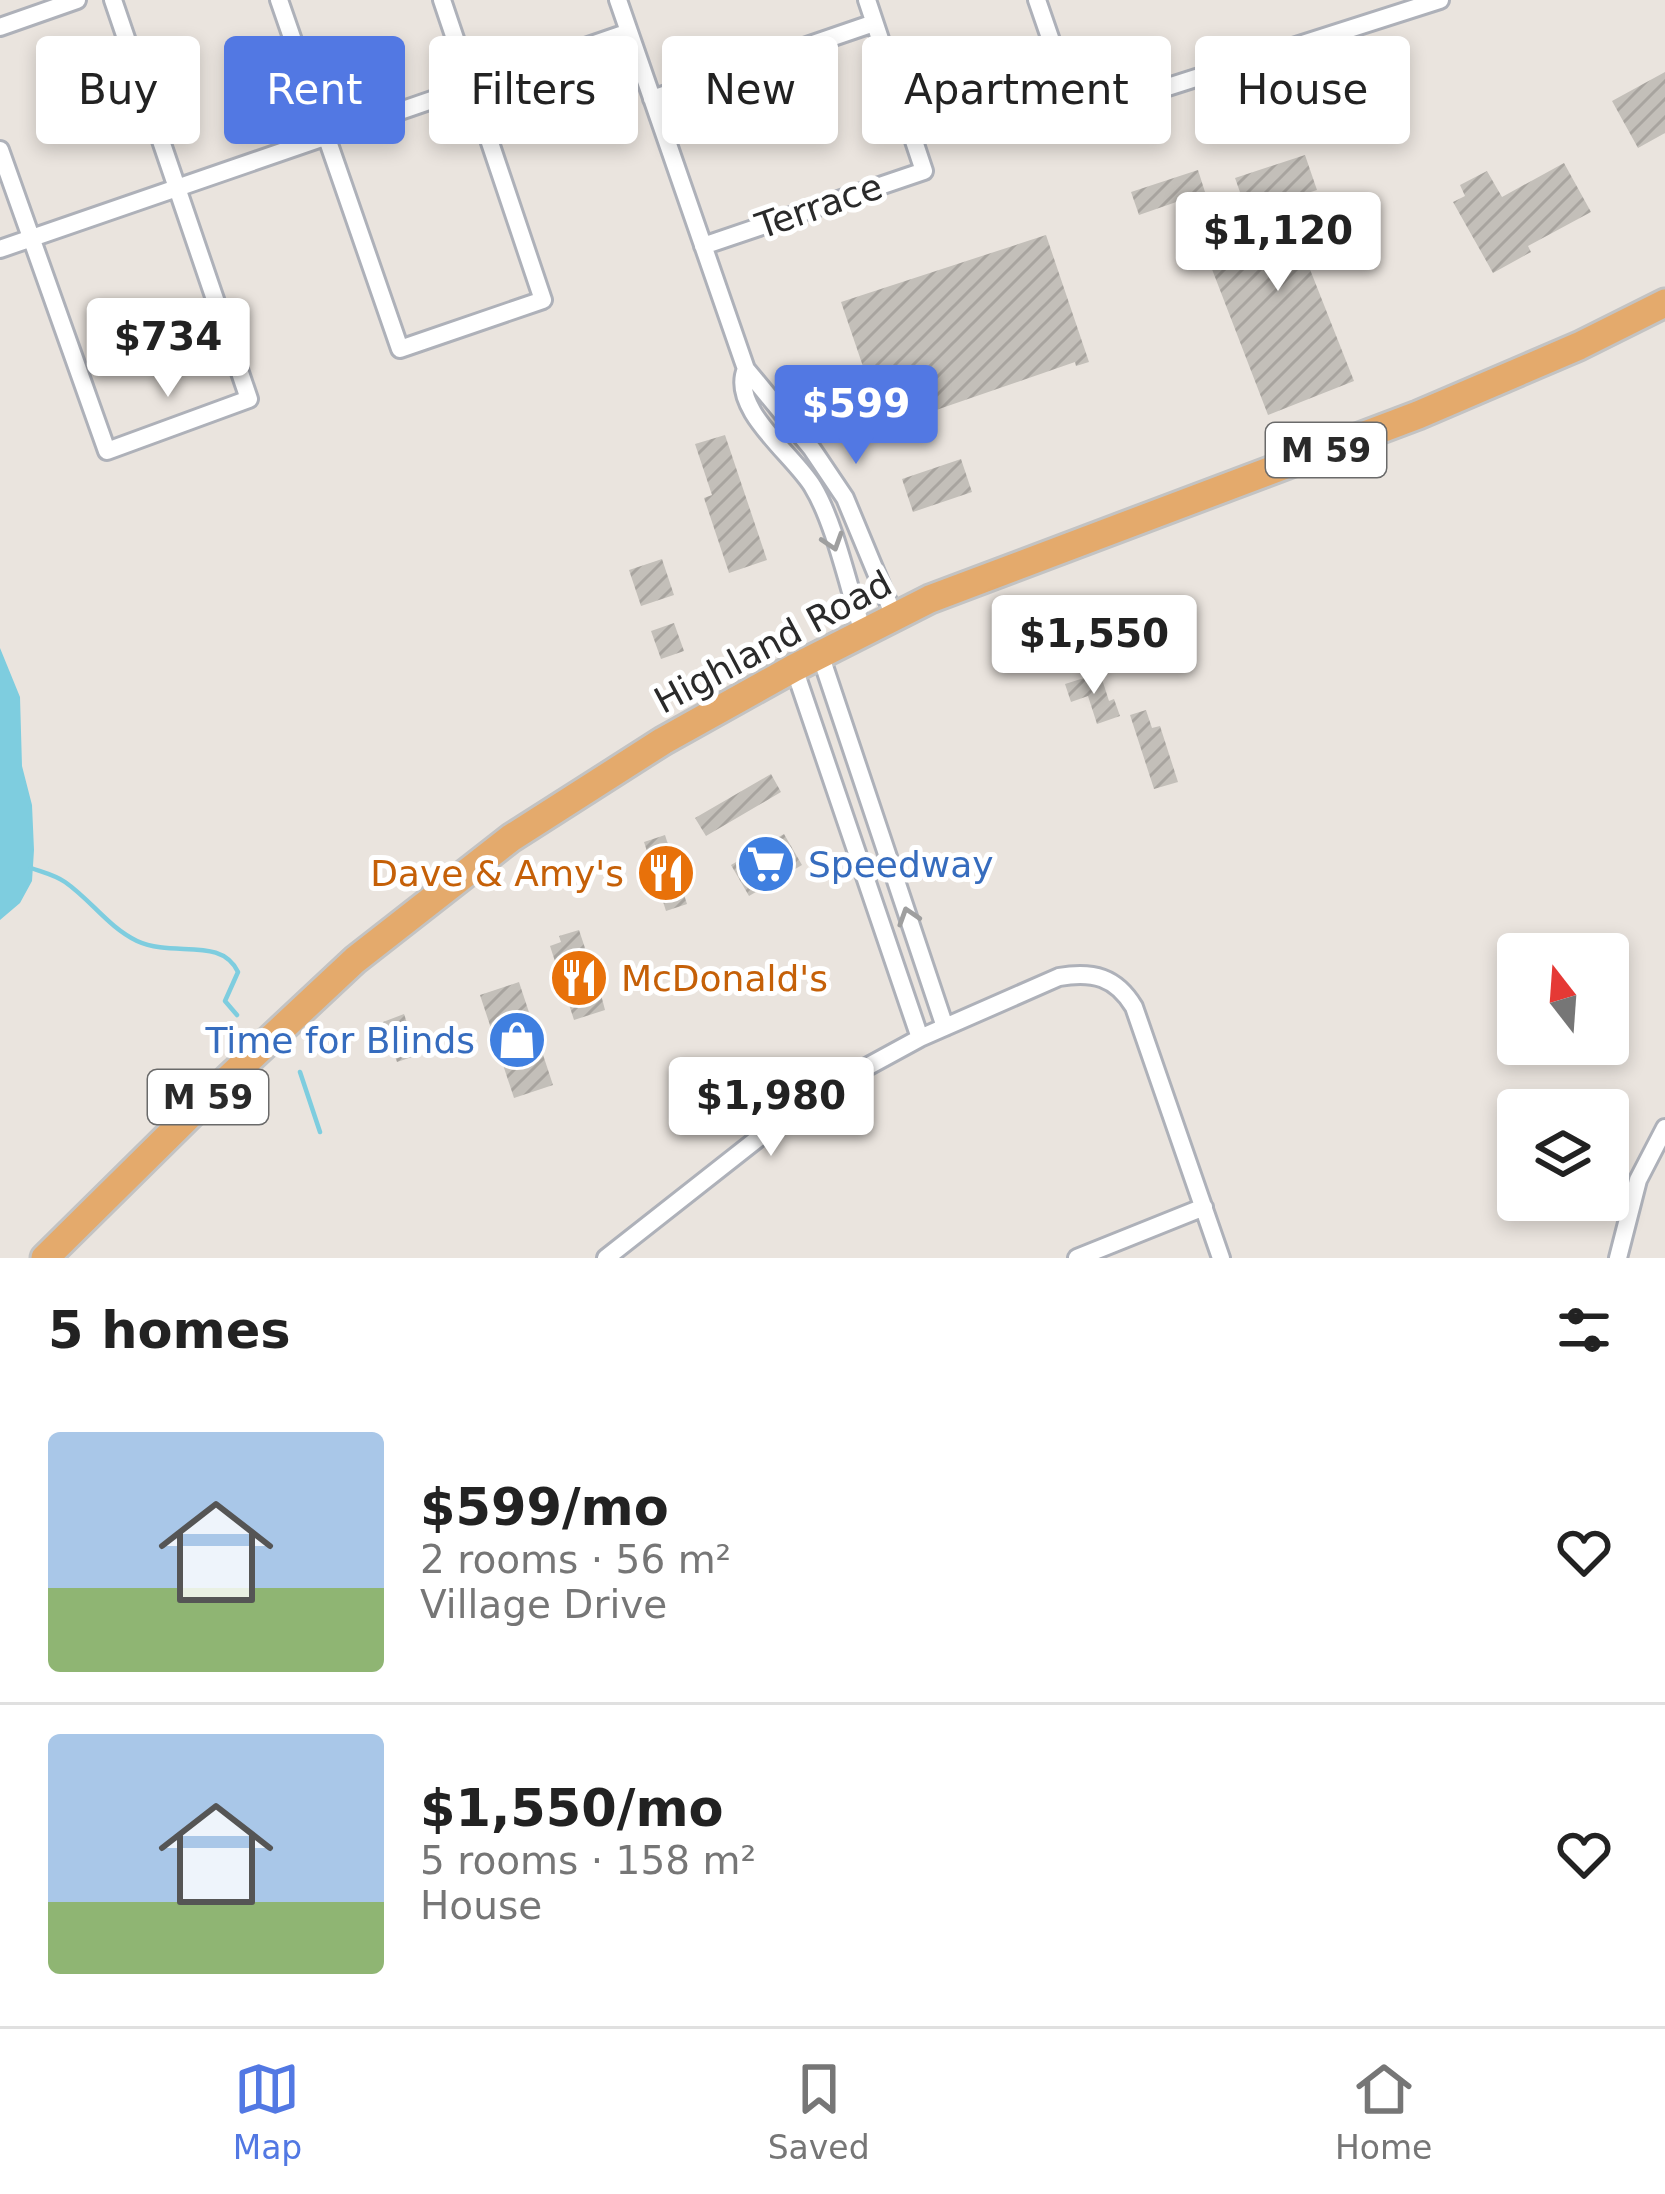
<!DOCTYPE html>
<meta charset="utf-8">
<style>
body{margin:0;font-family:"DejaVu Sans",sans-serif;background:#f2f2f2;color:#222;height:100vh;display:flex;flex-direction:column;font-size:45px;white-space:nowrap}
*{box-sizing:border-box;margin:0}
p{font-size:39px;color:#767676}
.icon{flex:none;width:66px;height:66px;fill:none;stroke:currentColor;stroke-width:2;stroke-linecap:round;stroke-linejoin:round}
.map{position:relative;height:1258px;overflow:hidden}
.panel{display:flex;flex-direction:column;background:#fff;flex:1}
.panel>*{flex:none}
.banner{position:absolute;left:36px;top:36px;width:1593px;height:108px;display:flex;gap:24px}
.needle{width:78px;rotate:343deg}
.buttons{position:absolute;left:1497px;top:933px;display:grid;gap:24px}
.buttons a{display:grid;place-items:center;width:132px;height:132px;border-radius:12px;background:#fff;box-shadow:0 6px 18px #0003;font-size:60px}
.price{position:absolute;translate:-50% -102px;padding:0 27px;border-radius:12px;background:#fff;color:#222;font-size:39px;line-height:78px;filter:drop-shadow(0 3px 6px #0008)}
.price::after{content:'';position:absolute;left:50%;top:72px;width:36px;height:27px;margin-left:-18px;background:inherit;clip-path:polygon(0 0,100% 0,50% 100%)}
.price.active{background:#5278e3;color:#fff}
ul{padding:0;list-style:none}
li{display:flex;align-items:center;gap:36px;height:300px;padding:0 48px}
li+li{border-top:3px solid #e0e0e0}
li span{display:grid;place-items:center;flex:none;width:336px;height:240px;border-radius:12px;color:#555}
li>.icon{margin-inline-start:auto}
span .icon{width:144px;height:144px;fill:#fffc;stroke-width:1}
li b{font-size:51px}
h2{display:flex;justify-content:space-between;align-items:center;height:144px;padding:0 48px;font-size:51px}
.pill{padding:0 42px;border-radius:12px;background:#fff;box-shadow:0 6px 18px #0003;font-size:42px;line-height:108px}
.pill.active{background:#5278e3;color:#fff}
.dock{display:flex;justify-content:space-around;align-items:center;height:168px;border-top:3px solid #e0e0e0;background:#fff;font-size:33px;color:#767676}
.dock a{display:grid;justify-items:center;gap:6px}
.dock .active{color:#5278e3}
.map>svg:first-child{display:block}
.water{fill:#7ecddf}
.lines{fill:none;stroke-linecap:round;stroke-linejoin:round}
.stream{stroke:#7ecddf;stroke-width:4.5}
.building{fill:url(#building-hatch)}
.minor-casing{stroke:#aeb1b9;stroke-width:22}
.trunk-casing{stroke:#c3c3c3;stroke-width:33}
.minor{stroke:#fff;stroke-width:16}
.trunk{stroke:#e4aa6c;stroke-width:27}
.oneway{stroke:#9f9f9f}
.labels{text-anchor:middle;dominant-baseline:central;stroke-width:10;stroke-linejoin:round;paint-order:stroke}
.shield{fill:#fff;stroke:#6a6a6a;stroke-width:3}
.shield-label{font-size:33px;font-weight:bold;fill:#2a2a2a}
.street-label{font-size:36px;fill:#2a2a2a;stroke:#fff}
.shop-label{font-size:36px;fill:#366cbe;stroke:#fff;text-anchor:start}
.food-label{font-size:36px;fill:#c56008;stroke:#fff;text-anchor:end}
</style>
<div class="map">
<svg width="1665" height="1258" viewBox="0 0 1665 1258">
<defs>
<pattern id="building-hatch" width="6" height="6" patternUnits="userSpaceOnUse" patternTransform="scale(3)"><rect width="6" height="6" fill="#c3bfb9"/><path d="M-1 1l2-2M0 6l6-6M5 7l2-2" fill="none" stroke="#a8a49f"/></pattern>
</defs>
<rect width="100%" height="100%" fill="#eae4de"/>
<!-- water -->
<path class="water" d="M0 648 20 697 22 766 32 805 34 850 32 881 20 903 0 920Z"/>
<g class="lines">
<!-- stream -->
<path class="stream" d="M31 868C42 872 55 875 65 882 91 900 108 927 137 941 174 958 221 936 238 972L225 1001 237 1015
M300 1072 320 1132"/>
</g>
<!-- building -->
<path class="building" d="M1665 72V133L1638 148 1612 101Z
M1305 155 1317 190 1283 201 1354 381 1268 415 1205 251 1254 232 1235 178Z
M1564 163 1591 212 1528 246 1531 252 1493 273 1453 202 1465 196 1460 185 1487 171 1502 197Z
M1198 170 1205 192 1139 215 1131 192Z
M1046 235 1089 362 1076 366 1075 362 884 428 841 302Z
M725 435 767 560 729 573 704 498 712 495 695 444Z
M961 459 972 492 913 512 902 479Z
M662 559 674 595 641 606 629 570Z
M674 623 684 651 661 659 651 631Z
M1100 673 1109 701 1114 699 1120 716 1097 724 1088 696 1071 702 1065 684Z
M1146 710 1152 728 1160 726 1178 782 1154 789 1130 715Z
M771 774 781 792 706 836 695 818Z
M784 834 802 865 749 896 731 865Z
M665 835 687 904 666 911 644 842Z
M579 930 588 957 591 956 605 1010 574 1020 550 946 561 942 559 936Z
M519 982 553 1085 514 1098 480 995Z
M404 1014 418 1055 397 1062 383 1022Z"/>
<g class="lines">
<defs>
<path id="minor" d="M279 0 400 349 543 300 442 0
M618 0 746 369 812 449 845 498 894 616
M1037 0 1077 116 1440 0
M0 27 77 0
M652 99 874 23
M0 150 107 451 249 399 113 0
M703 246 924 171 867 0
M0 249 629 32
M746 369C729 409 795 456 813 487 835 523 849 590 863 632
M820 654 945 1027
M794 668 920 1038
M606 1258 808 1099 920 1038 1059 977C1093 971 1116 977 1134 1007L1221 1258
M1077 1258 1204 1207
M1618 1258 1638 1180 1665 1128"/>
<path id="trunk" d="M45 1258 200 1105 355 960 511 838 663 741 794 668 930 599 1418 415 1579 346 1665 303"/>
</defs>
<!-- minor casing -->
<use href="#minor" class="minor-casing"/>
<!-- trunk casing -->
<use href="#trunk" class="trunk-casing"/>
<!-- minor -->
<use href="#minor" class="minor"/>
<!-- trunk -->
<use href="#trunk" class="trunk"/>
</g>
<!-- one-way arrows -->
<defs><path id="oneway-chevron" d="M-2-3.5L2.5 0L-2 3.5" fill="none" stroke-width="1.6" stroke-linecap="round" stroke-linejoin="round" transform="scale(3)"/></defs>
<g class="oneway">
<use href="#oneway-chevron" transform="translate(833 542) rotate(72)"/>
<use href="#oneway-chevron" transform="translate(908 916) rotate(-108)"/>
</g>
<!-- icons -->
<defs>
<symbol id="supermarket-disc" viewBox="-11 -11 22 22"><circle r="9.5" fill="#3f7fe0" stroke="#fff"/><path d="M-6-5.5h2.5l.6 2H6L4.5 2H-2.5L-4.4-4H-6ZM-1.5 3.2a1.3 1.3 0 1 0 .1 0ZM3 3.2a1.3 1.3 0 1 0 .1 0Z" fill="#fff"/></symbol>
<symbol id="restaurant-disc" viewBox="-11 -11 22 22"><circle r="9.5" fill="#e8710a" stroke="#fff"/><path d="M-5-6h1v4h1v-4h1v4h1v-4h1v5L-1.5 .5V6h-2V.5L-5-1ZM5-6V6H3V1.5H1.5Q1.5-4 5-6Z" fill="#fff"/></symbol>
<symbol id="shop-disc" viewBox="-11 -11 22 22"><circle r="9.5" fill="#3f7fe0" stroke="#fff"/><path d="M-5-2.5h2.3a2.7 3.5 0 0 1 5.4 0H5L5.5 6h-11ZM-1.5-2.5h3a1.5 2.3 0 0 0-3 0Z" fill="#fff"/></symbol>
</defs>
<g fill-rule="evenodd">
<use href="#supermarket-disc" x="733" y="831" width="66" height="66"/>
<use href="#restaurant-disc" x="633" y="840" width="66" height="66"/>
<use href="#restaurant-disc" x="546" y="945" width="66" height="66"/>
<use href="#shop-disc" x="484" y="1007" width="66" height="66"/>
</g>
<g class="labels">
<!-- shield labels -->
<g class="shield">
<rect x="1266" y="423" width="120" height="54" rx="9"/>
<rect x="148" y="1070" width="120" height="54" rx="9"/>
</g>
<g class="shield-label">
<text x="1326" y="450">M 59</text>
<text x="208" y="1097">M 59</text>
</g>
<!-- street labels -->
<g class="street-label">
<text transform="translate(819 206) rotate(-19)">Terrace</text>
<text transform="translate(773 642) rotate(-28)">Highland Road</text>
</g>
<!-- shop labels -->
<g class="shop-label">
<text x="808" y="864">Speedway</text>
<text x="475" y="1040" text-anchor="end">Time for Blinds</text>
</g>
<!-- food labels -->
<g class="food-label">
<text x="624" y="873">Dave &amp; Amy's</text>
<text x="621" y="978" text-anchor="start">McDonald's</text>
</g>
</g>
</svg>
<div class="buttons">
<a><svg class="needle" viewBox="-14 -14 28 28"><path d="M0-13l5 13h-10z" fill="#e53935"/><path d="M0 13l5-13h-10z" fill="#767676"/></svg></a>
<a><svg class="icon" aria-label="layers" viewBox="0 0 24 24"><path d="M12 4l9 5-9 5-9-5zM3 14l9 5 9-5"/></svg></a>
</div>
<b class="price" style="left:1278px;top:294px">$1,120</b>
<b class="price" style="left:168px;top:400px">$734</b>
<b class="price active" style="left:856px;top:467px">$599</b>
<b class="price" style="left:1094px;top:697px">$1,550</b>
<b class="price" style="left:771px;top:1159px">$1,980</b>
<div class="banner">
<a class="pill">Buy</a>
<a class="pill active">Rent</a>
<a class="pill">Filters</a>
<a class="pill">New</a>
<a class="pill">Apartment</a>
<a class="pill">House</a>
</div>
</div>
<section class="panel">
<h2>5 homes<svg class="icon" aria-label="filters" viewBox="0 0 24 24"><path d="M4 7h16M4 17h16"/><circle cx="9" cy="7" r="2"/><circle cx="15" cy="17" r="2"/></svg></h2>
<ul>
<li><span style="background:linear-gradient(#a9c7e8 65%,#8fb573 0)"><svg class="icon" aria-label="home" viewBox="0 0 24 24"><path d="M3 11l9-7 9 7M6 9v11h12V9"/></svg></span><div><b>$599/mo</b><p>2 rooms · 56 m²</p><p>Village Drive</p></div><svg class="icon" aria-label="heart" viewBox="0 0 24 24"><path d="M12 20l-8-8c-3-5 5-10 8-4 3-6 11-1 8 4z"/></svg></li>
<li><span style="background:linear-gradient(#a9c7e8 70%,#8fb573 0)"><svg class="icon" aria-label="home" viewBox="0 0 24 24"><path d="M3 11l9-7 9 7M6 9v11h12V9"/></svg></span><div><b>$1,550/mo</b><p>5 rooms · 158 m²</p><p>House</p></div><svg class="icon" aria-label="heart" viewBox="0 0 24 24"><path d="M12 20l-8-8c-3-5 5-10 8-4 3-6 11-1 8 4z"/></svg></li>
</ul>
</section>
<nav class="dock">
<a class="active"><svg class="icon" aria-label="map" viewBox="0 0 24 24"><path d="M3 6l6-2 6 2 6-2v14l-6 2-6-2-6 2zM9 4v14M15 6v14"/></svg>Map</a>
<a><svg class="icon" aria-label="saved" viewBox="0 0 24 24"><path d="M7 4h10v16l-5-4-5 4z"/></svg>Saved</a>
<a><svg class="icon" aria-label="home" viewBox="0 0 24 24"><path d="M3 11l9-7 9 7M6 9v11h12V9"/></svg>Home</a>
</nav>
